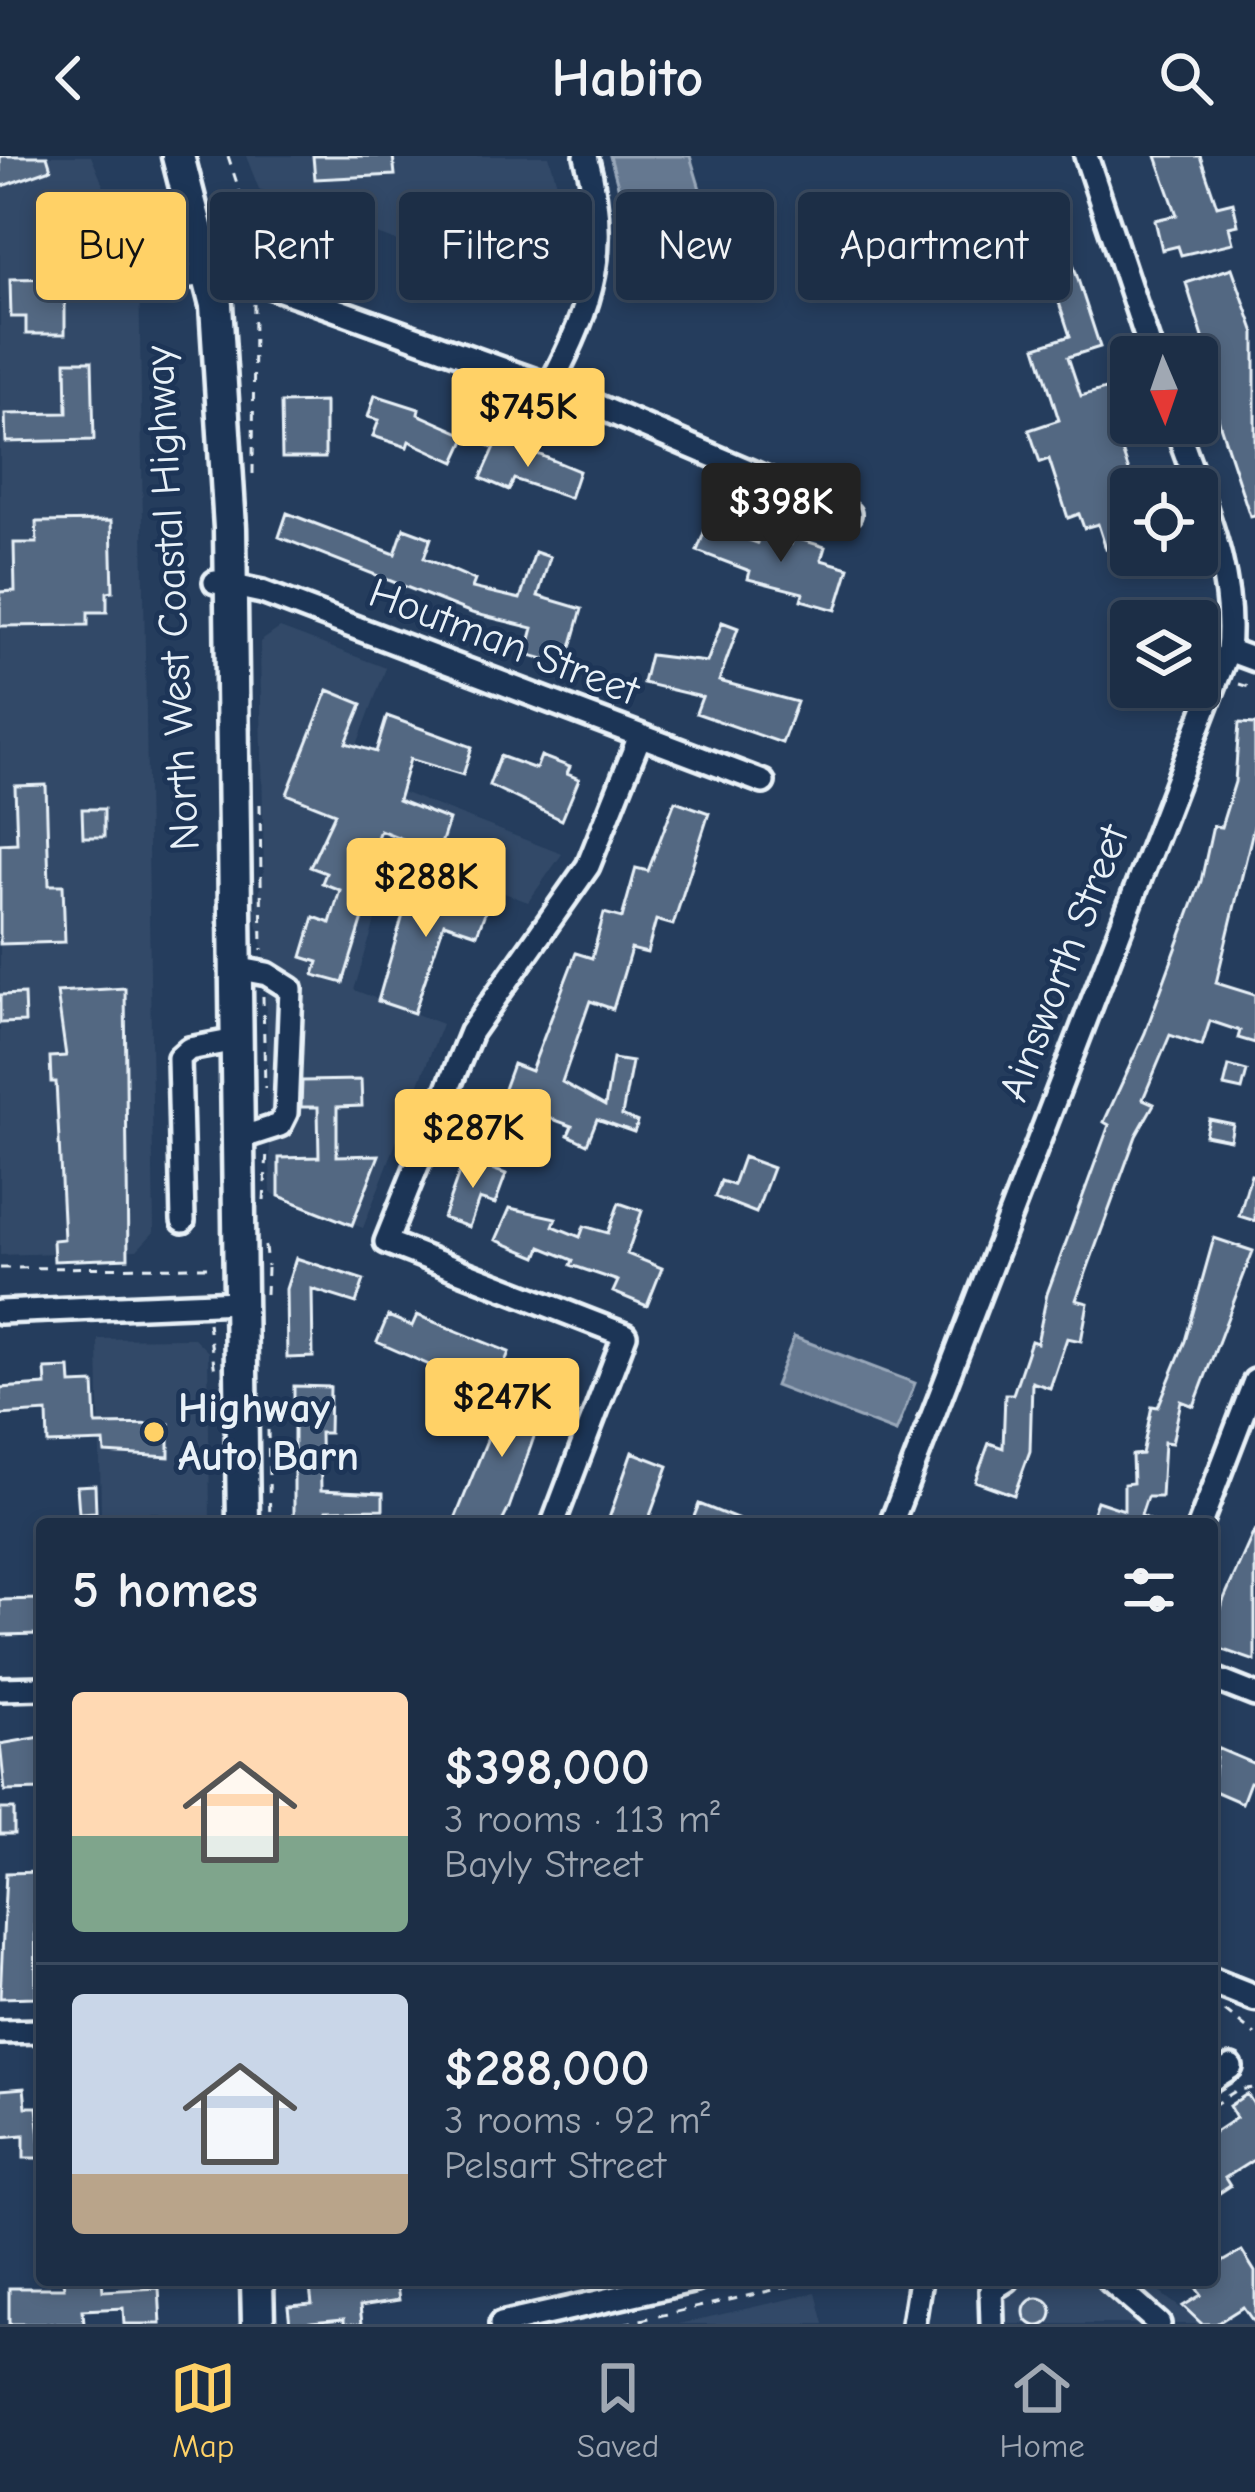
<!DOCTYPE html>
<meta charset="utf-8">
<style>
body{margin:0;font-family:"Comic Neue",sans-serif;background:#293a51;color:#f1f3f6;height:100vh;display:flex;flex-direction:column;font-size:45px;white-space:nowrap}
*{box-sizing:border-box;margin:0}
p{font-size:39px;color:#a0a8b3}
.icon{flex:none;width:66px;height:66px;fill:none;stroke:currentColor;stroke-width:2;stroke-linecap:round;stroke-linejoin:round}
.map{position:relative;flex:1;overflow:hidden}
.sheet{position:absolute;left:36px;top:1362px;width:1182px;height:768px;display:flex;flex-direction:column;background:#1c2e46;border-radius:12px;box-shadow:0 6px 18px #0003,0 0 0 3px #3a4a5f}
.sheet>*{flex:none}
.hud{position:absolute;left:36px;top:36px;width:1185px;height:108px;display:flex;gap:24px}
.needle{width:78px;rotate:178deg}
.fabs{position:absolute;left:1110px;top:180px;display:grid;gap:24px}
.fabs a{display:grid;place-items:center;width:108px;height:108px;border-radius:12px;background:#1c2e46;box-shadow:0 6px 18px #0003,0 0 0 3px #3a4a5f;font-size:60px}
.price{position:absolute;translate:-50% -102px;padding:0 27px;border-radius:12px;background:#ffd166;color:#111;font-size:39px;line-height:78px;filter:drop-shadow(0 3px 6px #0008)}
.price::after{content:'';position:absolute;left:50%;top:72px;width:36px;height:27px;margin-left:-18px;background:inherit;clip-path:polygon(0 0,100% 0,50% 100%)}
.price.active{background:#222;color:#fff}
ul{padding:0;list-style:none}
li{display:flex;align-items:center;gap:36px;height:300px;padding:0 36px}
li+li{border-top:3px solid #3a4a5f}
li span{display:grid;place-items:center;flex:none;width:336px;height:240px;border-radius:12px;color:#555}
li>.icon{margin-inline-start:auto}
span .icon{width:144px;height:144px;fill:#fffc;stroke-width:1}
li b{font-size:51px}
h2{display:flex;justify-content:space-between;align-items:center;height:144px;padding:0 36px;font-size:51px}
.chip{padding:0 42px;border-radius:12px;background:#1c2e46;box-shadow:0 6px 18px #0003,0 0 0 3px #3a4a5f;font-size:42px;line-height:108px}
.chip.active{background:#ffd166;color:#111}
header{display:flex;justify-content:space-between;align-items:center;height:156px;padding:0 36px;background:#1c2e46;font-size:54px;font-weight:700}
.menu{display:flex;justify-content:space-around;align-items:center;height:168px;border-top:3px solid #3a4a5f;background:#1c2e46;font-size:33px;color:#a0a8b3}
.menu a{display:grid;justify-items:center;gap:6px}
.menu .active{color:#ffd166}
.map>svg:first-child{display:block}
.built{fill:#334a68}
.water{fill:#657890;stroke:#99a8ba;stroke-width:3}
.building{fill:#536782;stroke:#e8f1f8;stroke-width:3}
.lines{fill:none;stroke-linecap:round;stroke-linejoin:round}
.minor-casing{stroke:#e8f1f8;stroke-width:30}
.major-casing{stroke:#e8f1f8;stroke-width:33}
.highway-casing{stroke:#e8f1f8;stroke-width:39}
.path{stroke:#e8f1f8;stroke-width:3;stroke-dasharray:9 9;stroke-linecap:butt}
.minor{stroke:#1d3557;stroke-width:21}
.major{stroke:#1d3557;stroke-width:24}
.highway{stroke:#1d3557;stroke-width:30}
.poi-dot{fill:#ffd166;stroke:#1d3557;stroke-width:4.5}
.labels{text-anchor:middle;dominant-baseline:central;stroke-width:10;stroke-linejoin:round;paint-order:stroke}
.street-label{font-size:42px;fill:#e8f1f8;stroke:#1d3557}
.poi-label{font-size:42px;font-weight:bold;fill:#e8f1f8;stroke:#1d3557;text-anchor:start}
</style>
<header><svg class="icon" aria-label="back" viewBox="0 0 24 24"><path d="M15 5l-7 7 7 7"/></svg>Habito<svg class="icon" aria-label="search" viewBox="0 0 24 24"><circle cx="10" cy="10" r="6"/><path d="M15 15l6 6"/></svg></header>
<div class="map">
<svg width="1255" height="2168" viewBox="0 0 1255 2168">
<rect width="100%" height="100%" fill="#253d5d"/>
<filter id="ink" filterUnits="userSpaceOnUse"><feTurbulence type="fractalNoise" baseFrequency=".00833" numOctaves="2"/><feDisplacementMap in="SourceGraphic" scale="24" xChannelSelector="R" yChannelSelector="G"/><feConvolveMatrix kernelMatrix="1 2 1 2 8 2 1 2 1" color-interpolation-filters="sRGB"/></filter>
<g filter="url(#ink)">
<!-- built -->
<path class="built" d="M0 0H91L139 115 154 1076 137 1094 0 1099Z
M246 0H549L567 62 556 146 259 33Z
M280 472 386 512 347 615 562 698 528 746 396 696 354 834 442 868 363 1072 271 1037 265 800 255 757 264 714 260 486Z
M194 1182 208 1196 210 1368H159L158 1356 101 1357 98 1183Z
M981 2124H1143L1202 2168H979Z
M816 2137 824 2168H679Z"/>
<!-- water -->
<path class="water" d="M610 0H690L707 56 631 78Z
M794 1181 915 1227 896 1276 775 1230Z"/>
<!-- building -->
<path class="building" d="M0 0H47L51 13 0 31Z
M313 0H393L395 19 315 23Z
M1156 0H1200L1217 50 1233 46 1238 69 1229 71 1233 87 1181 99 1178 90 1162 94 1155 64 1177 59Z
M1071 102 1100 191 1068 201 1081 240 1112 231 1116 243 1122 241 1129 263 1113 268 1135 333 1131 385 1106 393 1098 368 1084 372 1079 358 1068 362 1049 303 1040 306 1029 274 1059 264 1036 191 1070 180 1047 110Z
M1232 112 1255 177V359L1250 360 1220 269 1210 228 1217 226 1186 127Z
M65 122V178H26V161H11L10 123Z
M66 205H92L94 284 6 286 5 258 67 257Z
M375 239 419 253 418 258 467 280 455 306 409 285 407 291 373 280 379 264 368 261Z
M325 246V302H282L281 247Z
M481 268 499 275 493 291 475 284Z
M499 282 579 315 570 342 514 323 509 334 481 322Z
M287 357 395 398 404 372 431 382 424 402 475 424 472 432 520 443 535 396 550 401 538 440 582 453 566 509 526 498 533 472 472 457 279 381Z
M111 365 113 435 107 436V456H88V469L0 470V436L15 435 14 387H37L36 366Z
M707 369 757 387 758 380 791 388 793 381 825 391 821 404 849 412 836 454 801 444 803 437 748 423 750 415 697 395Z
M722 466 738 472 719 525 797 546 782 587 696 557 702 541 643 527 650 499 707 506Z
M328 534 362 548 346 587 376 596 387 560 472 591 463 619 410 603 398 644 449 664 438 697 380 674 365 713 374 716V727L343 827 314 819 318 806 302 801 314 761 330 767 340 734 322 727 326 717 310 711 335 657 287 638Z
M1239 567 1255 568V666L1216 827 1255 839V887L1238 882 1240 875 1210 865 1202 890 1170 879 1143 943 1154 948 1136 980 1076 1144 1088 1147 1081 1185 1067 1182 1050 1232 1032 1226 1030 1295 1014 1339 975 1325 989 1287 1003 1292 1005 1238H1013L1031 1185 1037 1187 1047 1138 1109 969 1104 966 1145 877 1201 725 1213 670 1221 671 1235 626Z
M500 600 536 613 541 600 570 611 567 618 579 623 562 664 489 629Z
M46 629 49 729H63L65 786 0 788V688L17 687 15 630Z
M675 645 709 657 673 769 656 764 647 797 631 793 613 853 590 845 562 926 605 950 613 903 632 906 622 959 638 966 634 976 597 963 587 988 568 979 572 970 519 951 510 976 491 969 513 908 531 915 576 797 592 802 604 757 622 762 636 712 648 715Z
M82 653H104V681H83Z
M412 728 452 742 456 731 490 743 477 778 444 767 414 857 378 845Z
M125 832 128 1102 54 1105 53 1084 64 1083 56 926H51L50 901 66 900 57 836Z
M24 838 25 866 0 867V839Z
M1229 910 1247 915 1242 934 1224 930Z
M361 924 362 950 337 951V1000L379 999 352 1069 279 1040V1002L319 1001 318 951H301L302 925Z
M1209 963 1233 968 1230 984 1205 979Z
M743 1001 773 1012 756 1057 715 1041 721 1025 733 1029Z
M464 1003 506 1018 495 1048 479 1043 469 1071 443 1062Z
M1251 1018 1255 1019V1065L1239 1060Z
M619 1047 642 1055 627 1098 662 1112 647 1150 613 1136 618 1125 571 1109 573 1104 541 1091 537 1101 496 1084 510 1052 556 1062 553 1070 580 1081 584 1070 608 1077Z
M1214 1082 1253 1095 1194 1250 1181 1245 1172 1287 1164 1286 1161 1341H1147L1141 1359 1157 1368H1089L1097 1345 1124 1354V1328L1133 1327 1132 1299 1142 1298 1152 1250 1158 1251 1185 1185Z
M296 1102 364 1124 356 1147 312 1133 313 1201 287 1202 286 1133Z
M417 1159 509 1196 493 1237 377 1186 388 1160 412 1170Z
M70 1212 71 1228 94 1227 96 1269 169 1268V1301L105 1297 104 1286 48 1288 47 1256 0 1259V1232L46 1229 45 1213Z
M294 1230 330 1231 329 1277H320L321 1334 383 1337V1353L326 1354 321 1368H294Z
M509 1230 547 1244 509 1352 501 1368H453Z
M632 1296 668 1310 647 1368H607Z
M95 1329 96 1356 79 1357 77 1330Z
M699 1348 747 1367V1368H691Z
M1255 1373V1505L1212 1490 1223 1445Z
M42 1443V1478L0 1479V1444Z
M41 1581 42 1634 5 1635 0 1588Z
M1217 1592 1255 1608V1627L1250 1626 1242 1647 1212 1634Z
M0 1653H14V1678H0Z
M42 1716V1747H35L36 1841 0 1842 6 1717Z
M24 1932 26 1951H37L42 2002H24V1979L0 1981V1934Z
M1247 1938 1255 1950V2003L1225 2022 1230 2030 1212 2042V1978L1236 1962 1229 1950Z
M1242 2095 1255 2116V2168L1243 2151 1216 2168H1202L1183 2150 1201 2139 1191 2124H1212V2112Z
M63 2124H102L103 2135 159 2132 161 2168H124L123 2152 83 2154 84 2168H9V2132H64Z
M309 2124H396L399 2144 360 2150 362 2168H344V2163L290 2168 288 2150 312 2148Z
M1024 2156a14 14 0 1 1 28 0a14 14 0 1 1-28 0Z"/>
<g class="lines">
<defs>
<path id="minor" d="M1086 0 1153 201
M190 120 230 116 550 230 849 358
M550 230C593 148 611 92 586 0
M215 426 262 436 763 626
M1228 494 1255 504
M235 812 267 818 291 833 286 957 280 969 237 983
M183 1065 179 902 189 893 236 884
M0 1156 238 1146
M553 1368 625 1179 386 1086 471 876 588 710 640 580
M891 1368 1228 494C1236 415 1200 341 1175 267
M1200 1368 1255 1225
M1212 1522 1255 1539
M0 1533 42 1532
M0 1876 42 1875
M1212 1923 1231 1911
M1109 2124 1159 2168
M501 2168 696 2124
M913 2168 920 2124
M992 2168 991 2134 1007 2124"/>
<path id="major" d="M1212 1825 1255 1842"/>
<path id="highway" d="M178 0 216 149 230 372 243 1368
M257 2124 258 2168"/>
</defs>
<!-- minor casing -->
<use href="#minor" class="minor-casing"/>
<!-- major casing -->
<use href="#major" class="major-casing"/>
<!-- highway casing -->
<use href="#highway" class="highway-casing"/>
<!-- path -->
<path class="path" d="M228 0 249 64 253 103
M253 318 254 148
M1239 528 1255 533
M260 648 262 794
M263 840 265 932
M264 1045 267 996
M265 1090 267 1110
M0 1112 211 1111
M266 1138 267 1112
M208 1167 215 1216
M268 1274 270 1368
M1225 1855 1255 1879
M1212 1950 1237 1934 1255 1932
M755 2124 757 2136
M623 2168 818 2124"/>
<!-- minor -->
<use href="#minor" class="minor"/>
<!-- major -->
<use href="#major" class="major"/>
<!-- highway -->
<use href="#highway" class="highway"/>
</g>
</g>
<!-- markers -->
<circle class="poi-dot" cx="154" cy="1276" r="12"/>
<g class="labels">
<!-- street labels -->
<g class="street-label">
<text transform="translate(172 442) rotate(-93)">North West Coastal Highway</text>
<text transform="translate(504 486) rotate(21)">Houtman Street</text>
<text transform="translate(1064 807) rotate(-69)">Ainsworth Street</text>
</g>
<!-- poi labels -->
<g class="poi-label">
<text x="178" y="1252">Highway<tspan x="178" dy="48">Auto Barn</tspan></text>
</g>
</g>
</svg>
<div class="fabs">
<a><svg class="needle" viewBox="-14 -14 28 28"><path d="M0-13l5 13h-10z" fill="#e53935"/><path d="M0 13l5-13h-10z" fill="#a0a8b3"/></svg></a>
<a><svg class="icon" aria-label="locate" viewBox="0 0 24 24"><circle cx="12" cy="12" r="6"/><path d="M12 2v4M12 18v4M2 12h4M18 12h4"/></svg></a>
<a><svg class="icon" aria-label="layers" viewBox="0 0 24 24"><path d="M12 4l9 5-9 5-9-5zM3 14l9 5 9-5"/></svg></a>
</div>
<b class="price" style="left:528px;top:314px">$745K</b>
<b class="price active" style="left:781px;top:409px">$398K</b>
<b class="price" style="left:426px;top:784px">$288K</b>
<b class="price" style="left:473px;top:1035px">$287K</b>
<b class="price" style="left:502px;top:1304px">$247K</b>
<div class="hud">
<a class="chip active">Buy</a>
<a class="chip">Rent</a>
<a class="chip">Filters</a>
<a class="chip">New</a>
<a class="chip">Apartment</a>
</div>
<section class="sheet">
<h2>5 homes<svg class="icon" aria-label="filters" viewBox="0 0 24 24"><path d="M4 7h16M4 17h16"/><circle cx="9" cy="7" r="2"/><circle cx="15" cy="17" r="2"/></svg></h2>
<ul>
<li><span style="background:linear-gradient(#ffd9b3 60%,#7fa58c 0)"><svg class="icon" aria-label="home" viewBox="0 0 24 24"><path d="M3 11l9-7 9 7M6 9v11h12V9"/></svg></span><div><b>$398,000</b><p>3 rooms · 113 m²</p><p>Bayly Street</p></div></li>
<li><span style="background:linear-gradient(#c9d6e8 75%,#b9a48a 0)"><svg class="icon" aria-label="home" viewBox="0 0 24 24"><path d="M3 11l9-7 9 7M6 9v11h12V9"/></svg></span><div><b>$288,000</b><p>3 rooms · 92 m²</p><p>Pelsart Street</p></div></li>
</ul>
</section>
</div>
<nav class="menu">
<a class="active"><svg class="icon" aria-label="map" viewBox="0 0 24 24"><path d="M3 6l6-2 6 2 6-2v14l-6 2-6-2-6 2zM9 4v14M15 6v14"/></svg>Map</a>
<a><svg class="icon" aria-label="saved" viewBox="0 0 24 24"><path d="M7 4h10v16l-5-4-5 4z"/></svg>Saved</a>
<a><svg class="icon" aria-label="home" viewBox="0 0 24 24"><path d="M3 11l9-7 9 7M6 9v11h12V9"/></svg>Home</a>
</nav>
